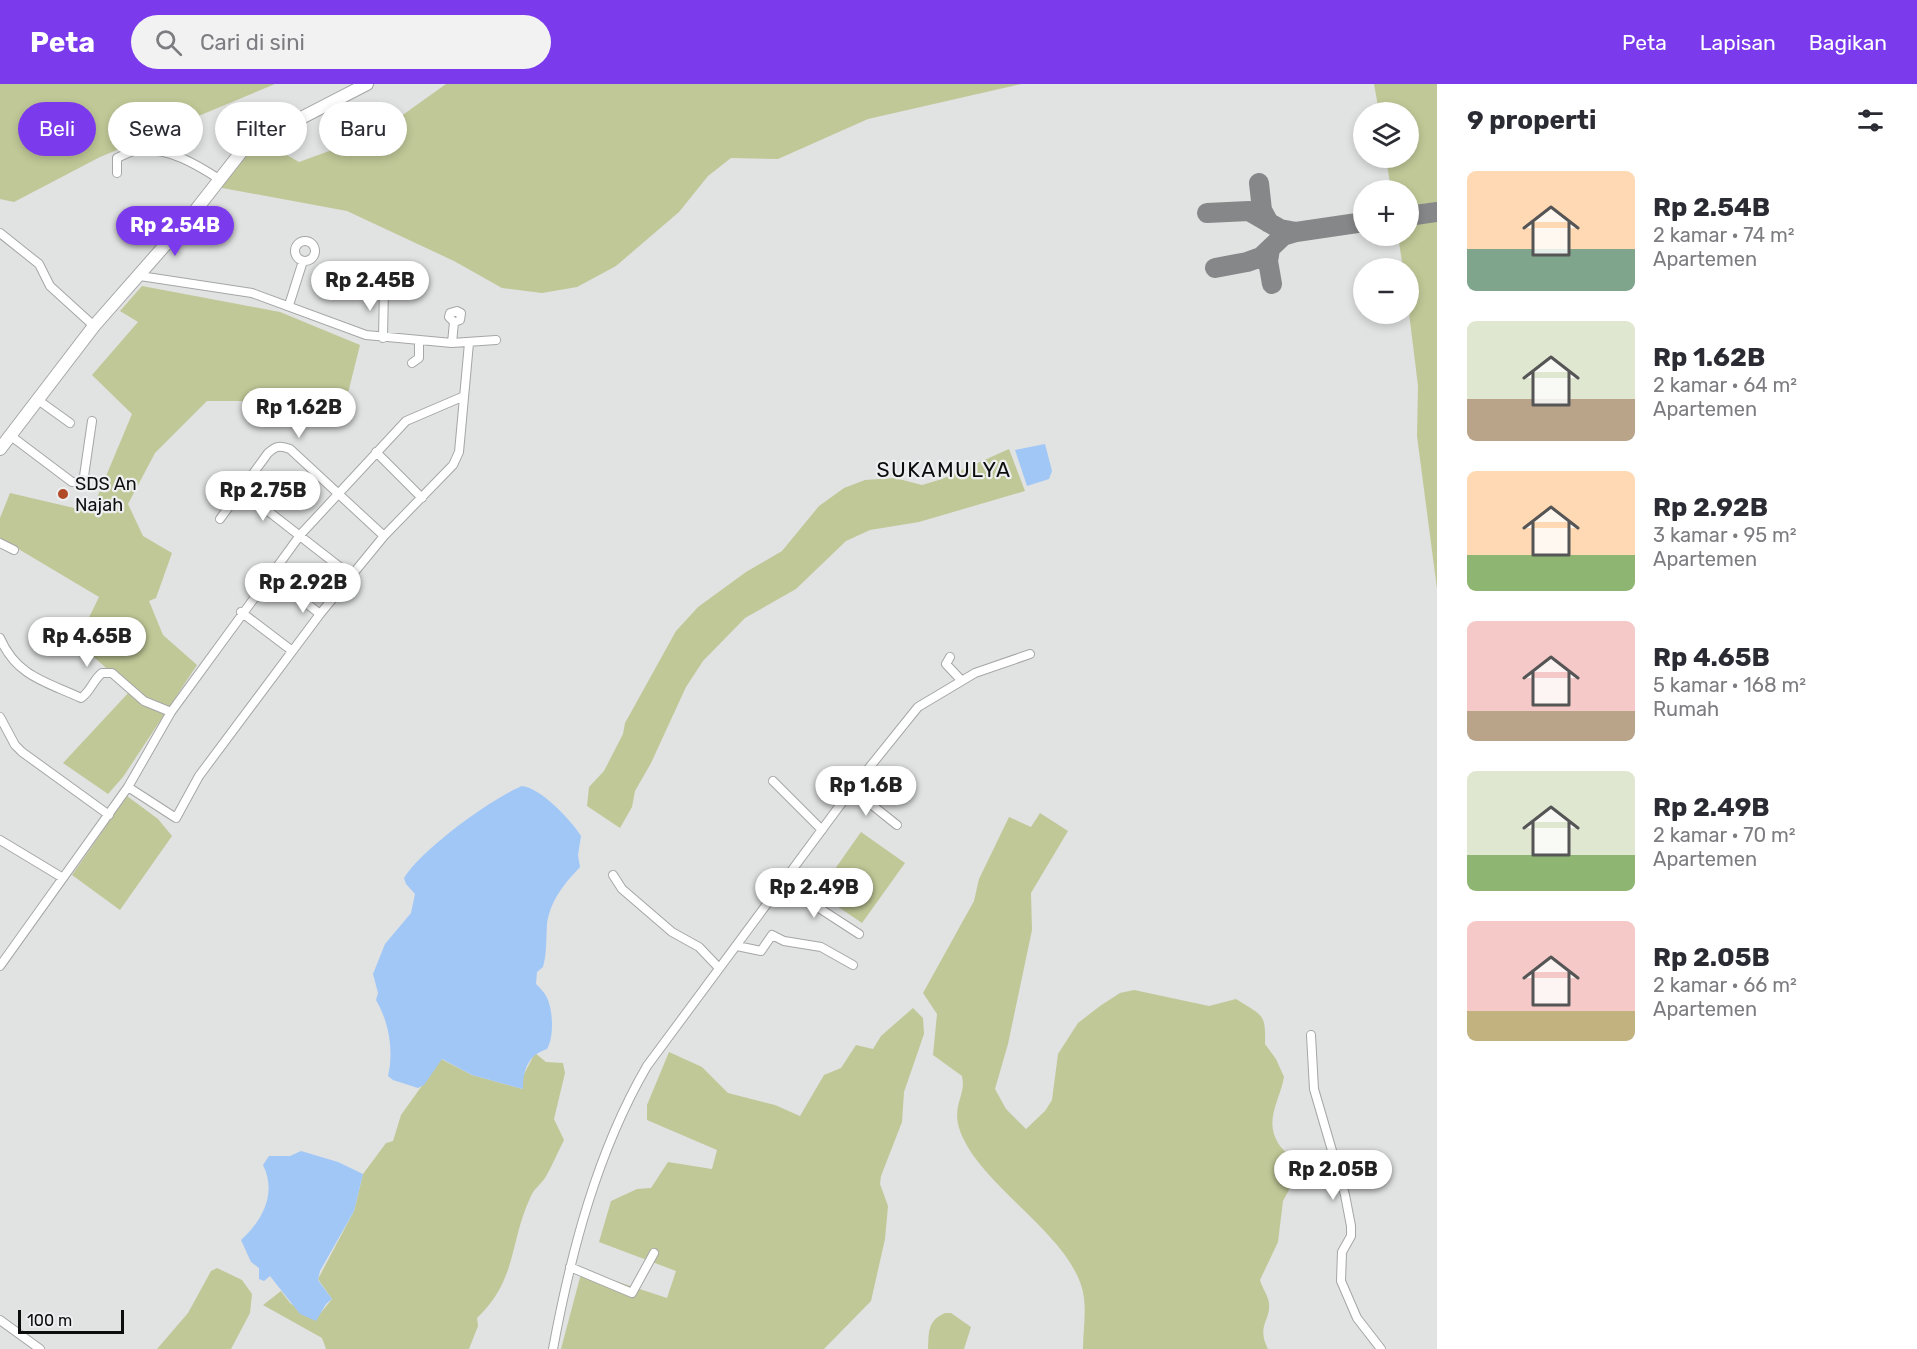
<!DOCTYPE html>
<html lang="id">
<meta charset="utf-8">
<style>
body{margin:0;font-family:Rubik,sans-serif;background:#f2f2f3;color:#2b2b33;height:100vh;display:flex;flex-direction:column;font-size:22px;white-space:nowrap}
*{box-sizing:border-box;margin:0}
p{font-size:20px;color:#7c7c81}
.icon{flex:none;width:33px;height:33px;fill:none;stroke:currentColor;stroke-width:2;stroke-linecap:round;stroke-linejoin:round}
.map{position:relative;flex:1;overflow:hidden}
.panel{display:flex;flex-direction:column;background:#fff;width:480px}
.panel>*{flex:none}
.banner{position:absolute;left:18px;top:18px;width:570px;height:54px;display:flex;gap:12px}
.tools{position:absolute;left:1353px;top:18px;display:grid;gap:12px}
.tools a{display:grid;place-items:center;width:66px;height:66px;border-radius:50%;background:#fff;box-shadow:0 3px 9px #0003;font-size:30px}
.scale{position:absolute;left:18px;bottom:15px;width:106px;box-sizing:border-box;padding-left:6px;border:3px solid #0d0d0e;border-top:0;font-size:16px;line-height:21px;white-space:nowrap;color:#0d0d0e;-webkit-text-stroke:4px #eeeff0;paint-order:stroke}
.price{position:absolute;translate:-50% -51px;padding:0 14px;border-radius:21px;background:#fff;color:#222;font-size:20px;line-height:39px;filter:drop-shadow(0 2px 3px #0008)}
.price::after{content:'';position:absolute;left:50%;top:36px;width:18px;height:14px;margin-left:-9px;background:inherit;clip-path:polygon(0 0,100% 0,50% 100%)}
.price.on{background:#7c3aed;color:#fff}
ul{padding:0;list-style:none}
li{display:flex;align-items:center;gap:18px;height:150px;padding:0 30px}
li span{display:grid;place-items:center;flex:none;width:168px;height:120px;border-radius:9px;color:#555}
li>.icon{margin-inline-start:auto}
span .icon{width:72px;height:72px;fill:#fffc;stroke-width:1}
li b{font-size:26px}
h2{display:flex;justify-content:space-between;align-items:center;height:72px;padding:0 30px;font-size:26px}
.pill{padding:0 21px;border-radius:27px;background:#fff;box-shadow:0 3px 9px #0003;font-size:21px;line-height:54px}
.pill.on{background:#7c3aed;color:#fff}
header{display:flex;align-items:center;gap:36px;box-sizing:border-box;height:84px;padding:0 30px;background:#7c3aed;color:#fff}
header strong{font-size:28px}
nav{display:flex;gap:33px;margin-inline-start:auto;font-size:21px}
.search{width:420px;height:54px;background:#f2f2f3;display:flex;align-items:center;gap:15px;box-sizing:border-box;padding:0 21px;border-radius:33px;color:#7c7c81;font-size:22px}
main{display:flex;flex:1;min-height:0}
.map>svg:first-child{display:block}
.green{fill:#c0c897}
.water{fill:#a1c7f7}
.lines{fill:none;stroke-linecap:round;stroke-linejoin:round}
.taxiway{stroke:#868788;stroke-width:20}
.street-casing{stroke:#a5a6a7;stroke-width:10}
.secondary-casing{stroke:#a5a6a7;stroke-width:14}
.street{stroke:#fff;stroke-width:8}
.secondary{stroke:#fff;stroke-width:12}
.poi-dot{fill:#b14a26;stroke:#eeeff0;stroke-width:2}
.labels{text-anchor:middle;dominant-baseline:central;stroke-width:4.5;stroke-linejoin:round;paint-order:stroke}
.poi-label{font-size:18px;fill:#0d0d0e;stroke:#eeeff0;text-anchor:start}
.quarter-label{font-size:21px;letter-spacing:1.5px;fill:#0d0d0e;stroke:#eeeff0}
</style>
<header>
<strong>Peta</strong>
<div class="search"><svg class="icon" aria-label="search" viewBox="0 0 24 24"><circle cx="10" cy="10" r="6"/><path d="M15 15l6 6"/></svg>Cari di sini</div>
<nav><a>Peta</a><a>Lapisan</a><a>Bagikan</a></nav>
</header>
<main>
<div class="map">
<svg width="1437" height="1265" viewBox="0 0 1437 1265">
<rect width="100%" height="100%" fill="#e1e2e2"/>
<!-- green -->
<path class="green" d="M0 0H275L100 73 14 118 0 115Z
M446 0H1021L868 35 778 75 731 74 708 92 679 128 616 182 577 203 542 209 502 204 454 177 347 127 217 103 235 80 260 56 299 78 376 50Z
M1374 0H1437V118L1409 122 1408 106H1391L1386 74H1408V28H1379Z
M1437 137V505L1417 352 1418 302 1409 229 1408 184H1403L1398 152H1408L1409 140Z
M142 202 280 228 360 261 346 317H207L155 369 128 420 143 452 172 469 156 514 149 517 163 551 197 581 123 693 108 710 63 679 131 606 77 558 99 513 0 454V434L10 409 91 428 132 330 92 291 138 238 120 227Z
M1009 365 1025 407 919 438 870 446 846 457 796 505 745 534 703 577 686 603 651 679 635 707 632 723 620 744 587 722 589 703 604 687 623 650 625 639 676 547 698 523 746 488 782 467 819 422 844 404 865 396 895 394 922 401 942 395Z
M127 712 158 735 172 752 120 826 72 791Z
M1040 729 1068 747 1031 809 1032 846 1008 960 995 1005 1006 1025 1026 1045 1045 1027 1052 1016 1058 970 1078 939 1100 922 1120 909 1134 906 1209 922 1236 915C1262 932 1266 928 1265 960L1276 975 1284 993C1280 1016 1264 1036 1278 1059 1284 1069 1295 1074 1301 1084L1283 1117 1278 1158 1260 1196C1262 1204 1268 1211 1269 1219 1271 1237 1256 1241 1268 1265H1083C1083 1249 1086 1231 1084 1214 1077 1156 988 1108 963 1054 948 1022 967 1014 962 992L933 971 937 930 923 909 974 817 979 795 1009 733 1031 743Z
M861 748 905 779 862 839 818 809Z
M913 924 923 934 924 950 904 1008 902 1038 881 1092 880 1100 888 1122 885 1155 871 1217 824 1265H561L582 1186 667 1214 676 1187 599 1158 611 1117 637 1105 651 1104 668 1078 712 1085 717 1066 647 1036V1021L669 968 702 983 728 1009 775 1021 800 1032 824 991 841 984 856 961 873 965 881 952Z
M535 969 546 978 563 979 565 989 554 1035 564 1056C558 1068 552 1082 545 1094 541 1100 534 1105 531 1112 509 1158 518 1195 477 1234L478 1242 469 1265H326L322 1254 263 1221 281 1207 290 1219 315 1236 332 1215 318 1195 354 1127 363 1090 386 1059 393 1057 401 1031 441 975 472 991 523 1005V992Z
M217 1184 242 1196 252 1210 250 1229 231 1265H157L188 1229 211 1187Z
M945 1229H951L971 1243 964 1265H928C929 1248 927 1237 945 1229Z"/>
<!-- water -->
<path class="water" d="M1045 360 1052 387 1049 395 1027 402 1015 366Z
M522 702C541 704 571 736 581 752L578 771 580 783C564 800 550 817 547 840 546 855 547 869 543 883L537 888 536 900C540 904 546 910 548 916 553 929 554 953 547 965 528 971 523 986 523 1005L472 991 442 975 424 1001 418 1004 393 996 388 992C394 967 389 938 376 916L378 909 373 890 385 860 411 829 415 810 406 800 404 794C422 765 491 715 522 702Z
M301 1067 338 1078 363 1090 354 1127 320 1187 318 1196 332 1215 326 1220 316 1237 300 1230 270 1192 264 1197 259 1195V1184L251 1178 241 1156C263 1136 277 1109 263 1081L269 1072H290Z"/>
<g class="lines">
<!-- taxiway -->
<path class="taxiway" d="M1259 99 1262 126 1269 139
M1207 129 1249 127 1280 145 1296 148
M1408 132 1437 128
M1270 165 1268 177 1272 200
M1215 184 1247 178 1261 173 1283 152 1296 148 1364 138"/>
<defs>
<path id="street" d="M117 89V74C124 71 132 66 140 66 169 64 196 80 219 95
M0 149 39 180 50 202 94 242
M295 167a10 10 0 1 1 20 0a10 10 0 1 1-20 0Z
M377 195a8 8 0 1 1 16 0a8 8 0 1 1-16 0Z
M140 192 252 209 366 251 452 259 496 256
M289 221 303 177
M457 227 461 229 460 236 454 238 449 233 450 229Z
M383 254 384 203
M452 259 454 238
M412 279 419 274V257
M38 316 70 339
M11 352 72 398H80L84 392 92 337
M376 368 422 414
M241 406 350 491
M220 435 268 369C276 362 280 361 290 365L384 452
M0 459 14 466
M269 490 320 530
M241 528 291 566
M0 554C17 593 47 598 81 614 91 607 93 596 102 589H112L144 617 171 628
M950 573 946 580 961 596
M0 633 15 661 22 668 109 731
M773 697 822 746
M128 703 176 734 199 692 320 530 384 452 453 381 459 368 469 259
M852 705 897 741
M0 756 63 794
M613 791 622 805 672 848 699 863 719 884
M782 800 859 850
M737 862 761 867 772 851 784 857 821 863 853 881
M0 882 128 703 171 628 301 450 406 337 462 313
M1311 951 1314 1005 1345 1111 1351 1142V1152L1342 1168 1341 1197 1357 1234 1381 1265
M570 1183 632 1209 654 1169
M0 1236 40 1265
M553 1265C571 1168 597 1068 647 982L852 705 918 623 975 589 1030 570"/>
<path id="secondary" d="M0 365 94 242 195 127 245 63 367 0"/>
</defs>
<!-- street casing -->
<use href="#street" class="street-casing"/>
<!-- secondary casing -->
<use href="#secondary" class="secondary-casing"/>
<!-- street -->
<use href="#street" class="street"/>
<!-- secondary -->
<use href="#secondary" class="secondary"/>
</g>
<!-- markers -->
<circle class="poi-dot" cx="63" cy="410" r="6"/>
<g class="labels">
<!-- poi labels -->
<g class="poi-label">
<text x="75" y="400">SDS An<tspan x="75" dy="21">Najah</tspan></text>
</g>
<!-- quarter labels -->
<g class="quarter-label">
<text x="944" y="385">SUKAMULYA</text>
</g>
</g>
</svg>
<div class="tools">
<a><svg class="icon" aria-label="layers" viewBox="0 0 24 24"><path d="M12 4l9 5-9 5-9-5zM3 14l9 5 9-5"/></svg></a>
<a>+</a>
<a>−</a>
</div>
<div class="scale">100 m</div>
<b class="price on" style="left:175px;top:173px">Rp 2.54B</b>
<b class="price" style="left:370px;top:228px">Rp 2.45B</b>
<b class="price" style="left:299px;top:355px">Rp 1.62B</b>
<b class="price" style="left:263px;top:438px">Rp 2.75B</b>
<b class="price" style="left:303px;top:530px">Rp 2.92B</b>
<b class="price" style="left:87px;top:584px">Rp 4.65B</b>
<b class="price" style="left:866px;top:733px">Rp 1.6B</b>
<b class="price" style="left:814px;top:835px">Rp 2.49B</b>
<b class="price" style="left:1333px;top:1117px">Rp 2.05B</b>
<div class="banner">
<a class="pill on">Beli</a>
<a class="pill">Sewa</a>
<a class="pill">Filter</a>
<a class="pill">Baru</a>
</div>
</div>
<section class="panel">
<h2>9 properti<svg class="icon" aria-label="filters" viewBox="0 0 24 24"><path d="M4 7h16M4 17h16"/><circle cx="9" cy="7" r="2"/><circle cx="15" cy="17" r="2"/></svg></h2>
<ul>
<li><span style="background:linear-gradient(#ffd9b3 65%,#7fa58c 0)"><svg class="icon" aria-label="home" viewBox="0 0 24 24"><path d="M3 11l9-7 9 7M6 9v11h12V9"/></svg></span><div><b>Rp 2.54B</b><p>2 kamar · 74 m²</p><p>Apartemen</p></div></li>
<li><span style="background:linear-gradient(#dfe7d0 65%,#b9a48a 0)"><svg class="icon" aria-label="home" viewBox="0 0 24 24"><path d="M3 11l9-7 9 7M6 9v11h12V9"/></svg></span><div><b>Rp 1.62B</b><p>2 kamar · 64 m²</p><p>Apartemen</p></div></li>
<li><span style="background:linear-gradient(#ffd9b3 70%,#8fb573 0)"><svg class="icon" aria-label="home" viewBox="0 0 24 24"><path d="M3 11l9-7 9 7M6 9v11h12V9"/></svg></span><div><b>Rp 2.92B</b><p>3 kamar · 95 m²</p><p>Apartemen</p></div></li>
<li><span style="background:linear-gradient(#f6c9c9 75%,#b9a48a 0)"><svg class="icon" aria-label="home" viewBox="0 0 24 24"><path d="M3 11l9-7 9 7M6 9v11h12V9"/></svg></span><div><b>Rp 4.65B</b><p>5 kamar · 168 m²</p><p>Rumah</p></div></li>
<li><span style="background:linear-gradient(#dfe7d0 70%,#8fb573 0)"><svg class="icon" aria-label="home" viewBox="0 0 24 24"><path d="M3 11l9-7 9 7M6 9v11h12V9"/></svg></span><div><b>Rp 2.49B</b><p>2 kamar · 70 m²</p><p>Apartemen</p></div></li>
<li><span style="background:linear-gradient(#f6c9c9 75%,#c2b280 0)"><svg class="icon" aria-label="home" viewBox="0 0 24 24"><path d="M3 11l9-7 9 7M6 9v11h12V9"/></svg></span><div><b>Rp 2.05B</b><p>2 kamar · 66 m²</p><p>Apartemen</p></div></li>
</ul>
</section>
</main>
